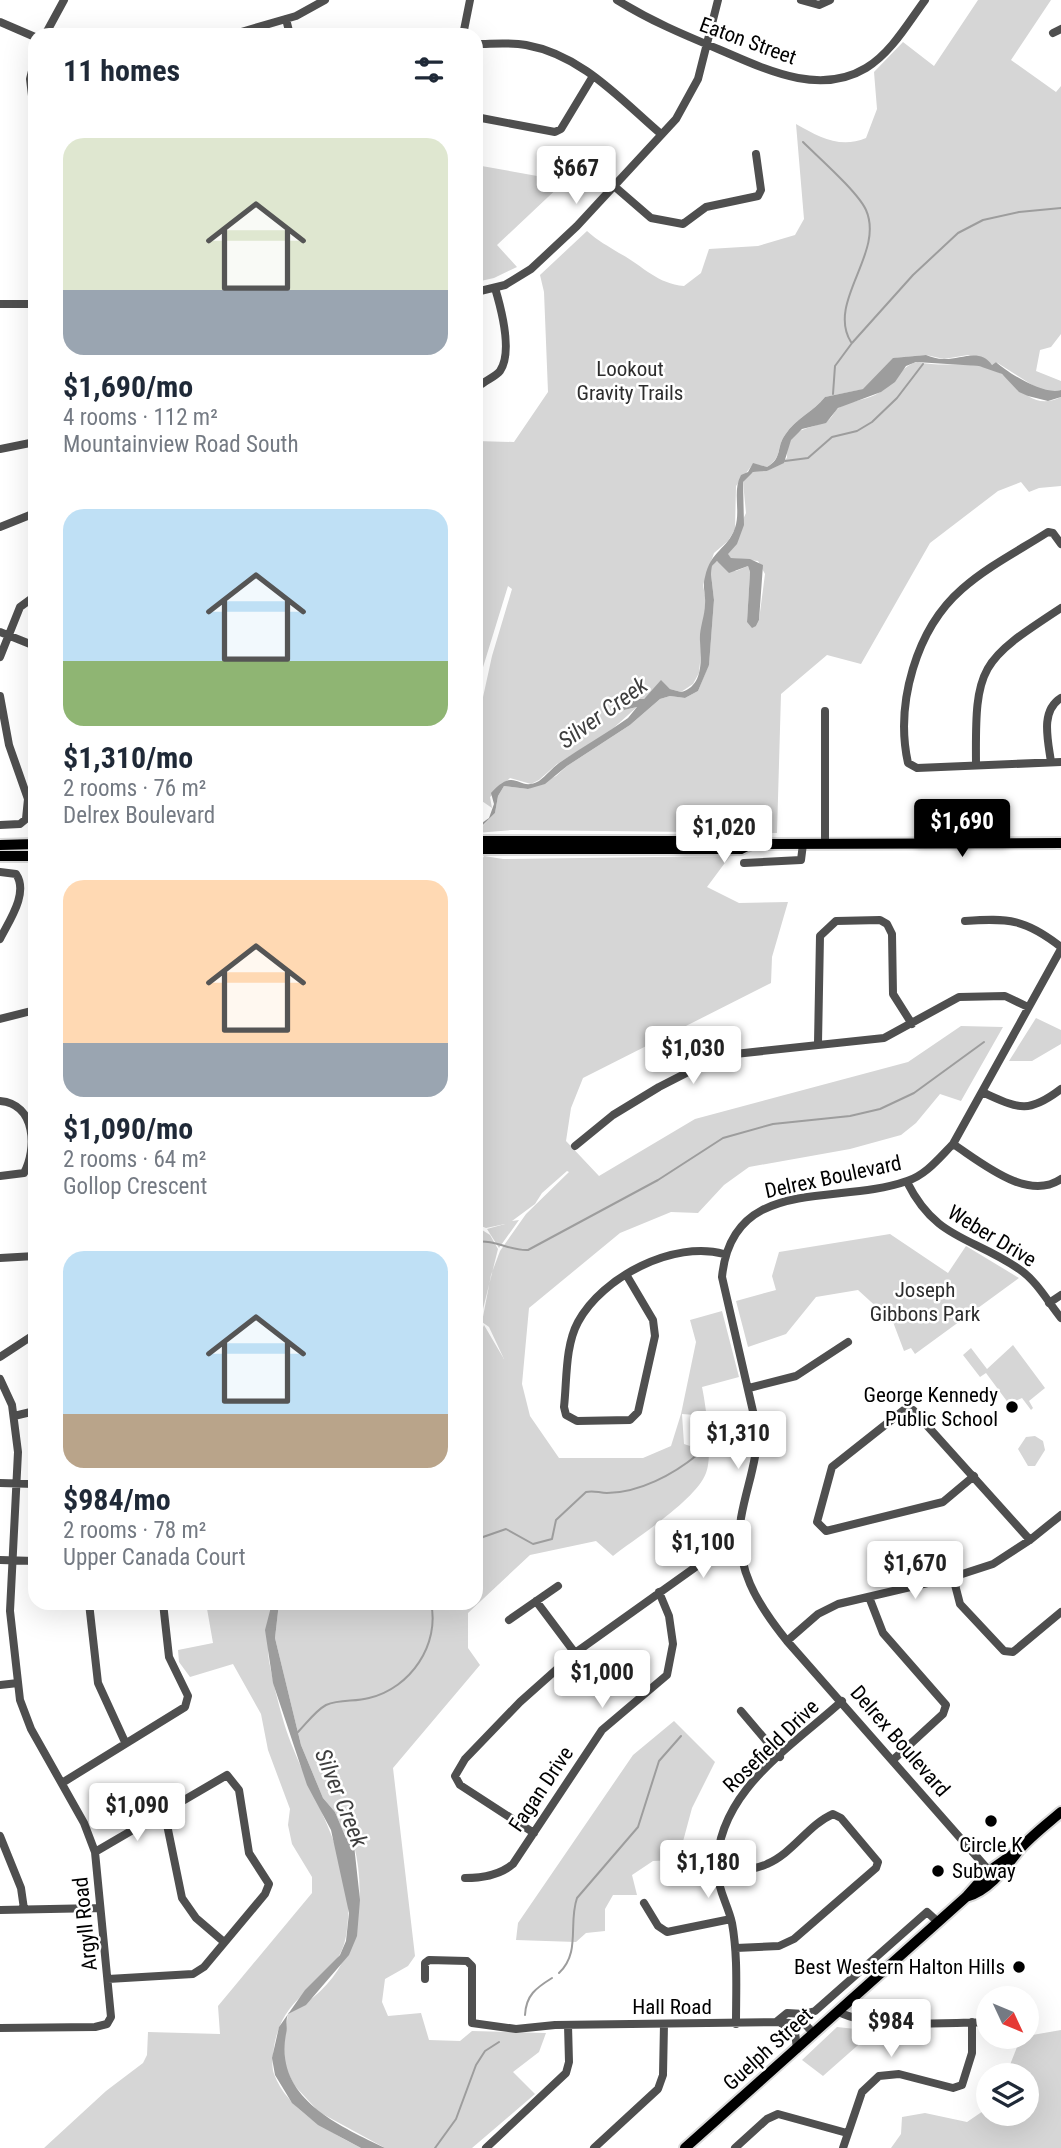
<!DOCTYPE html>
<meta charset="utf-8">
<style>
body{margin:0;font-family:"Roboto Condensed",sans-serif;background:#f6f6f7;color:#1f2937;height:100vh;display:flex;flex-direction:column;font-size:26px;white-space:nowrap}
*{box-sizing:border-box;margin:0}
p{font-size:23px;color:#747a83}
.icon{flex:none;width:38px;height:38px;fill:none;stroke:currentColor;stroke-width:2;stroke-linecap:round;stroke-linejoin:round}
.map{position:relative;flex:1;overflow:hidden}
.side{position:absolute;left:28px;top:28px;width:455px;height:1582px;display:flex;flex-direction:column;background:#fff;border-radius:21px;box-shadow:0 7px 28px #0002}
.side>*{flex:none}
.needle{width:46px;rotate:134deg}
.controls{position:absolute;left:976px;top:1986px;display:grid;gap:14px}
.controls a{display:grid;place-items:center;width:63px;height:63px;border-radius:50%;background:#fff;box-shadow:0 7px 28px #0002;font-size:35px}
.price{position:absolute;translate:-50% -60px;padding:0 16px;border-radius:7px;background:#fff;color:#222;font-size:23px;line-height:46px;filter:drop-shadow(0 2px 4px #0008)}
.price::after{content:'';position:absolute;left:50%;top:42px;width:21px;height:16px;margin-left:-10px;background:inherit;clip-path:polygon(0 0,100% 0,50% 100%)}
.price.selected{background:#000;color:#fff}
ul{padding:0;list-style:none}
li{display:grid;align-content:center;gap:14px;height:371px;padding:0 35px}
li span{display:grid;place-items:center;height:217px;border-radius:21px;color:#555}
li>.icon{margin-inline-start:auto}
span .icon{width:126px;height:126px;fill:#fffc;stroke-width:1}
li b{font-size:30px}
h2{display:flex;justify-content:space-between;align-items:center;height:84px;padding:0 35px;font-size:30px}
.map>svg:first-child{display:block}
.green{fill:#d6d6d6;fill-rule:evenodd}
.water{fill:#9d9d9d}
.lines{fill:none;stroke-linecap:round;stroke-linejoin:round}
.stream{stroke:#9d9d9d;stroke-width:2}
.major-casing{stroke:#dbdbdb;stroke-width:14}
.minor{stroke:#4f4f4f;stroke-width:8}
.major{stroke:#000;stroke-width:10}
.poi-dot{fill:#000;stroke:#fff;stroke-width:2.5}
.labels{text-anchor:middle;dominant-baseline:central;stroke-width:5;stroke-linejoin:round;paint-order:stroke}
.street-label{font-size:21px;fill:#000;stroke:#fff}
.park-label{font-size:21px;fill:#2d2d2d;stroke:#fff}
.poi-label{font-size:21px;fill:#000;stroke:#fff;text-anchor:end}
.water-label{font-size:23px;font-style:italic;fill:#3e3e3e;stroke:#fff}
</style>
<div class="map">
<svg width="1061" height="2148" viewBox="0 0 1061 2148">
<rect width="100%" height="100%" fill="#fff"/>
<!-- green -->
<path class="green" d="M978 0H1051L1011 60 1056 92 1061 86V334L1051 347 1040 350 1036 371 1061 381V390L1054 393 1040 390 996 362 992 365 968 355 944 359 926 355 895 358 864 389 825 397C813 412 796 418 785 435 776 447 783 457 767 467L753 464 736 486 735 529 728 541 714 553 703 585 706 601 699 673 693 684 681 692 670 689 661 681 644 699H632L624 710 637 707 609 732 557 764 539 780 531 784 510 778 490 797 492 808 476 797V729L492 656 512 589 508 586 476 690V441L514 442 548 392 544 292 540 275 587 231C598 241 608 246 619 253 642 265 657 284 684 286L701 273 709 249 758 246 795 235 804 219 796 124C819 137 840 149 866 138L877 109 874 72 903 42 934 66Z
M476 165 565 181 497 245 517 267 494 278 476 282Z
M917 362C942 368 969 360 994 370 1016 378 1028 413 1061 397V486L1039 488 1029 492 1021 482 998 491 930 543 861 664 827 655 781 694 777 833 512 830 476 833 495 813 498 796 504 786 528 789 556 776 567 766 630 725 660 699 670 696 685 698 698 691 709 664 714 600 711 574 712 566 717 561 736 571 748 566 750 572 747 622 756 626 759 620 765 574 758 561 731 558 727 554 746 513 743 482 747 476 753 472 767 471 787 458C787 427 805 431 825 422 833 419 833 411 840 407 850 401 864 400 875 395 893 387 898 367 917 362Z
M484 856 503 859 730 856 707 887 739 903 788 902 772 957 771 983 583 1078 571 1108 566 1141 599 1176 695 1119 908 1062 961 1026 1003 1027 961 1101 940 1094 916 1123 901 1135 850 1149 749 1167 724 1185 698 1213 671 1212 620 1233 529 1308 522 1384 530 1416 559 1458H643L671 1446 681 1414 696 1342 690 1320 722 1311 739 1377 702 1387C706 1406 713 1456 706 1473 696 1500 637 1537 613 1556L596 1541 530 1555 468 1613V1648L480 1665 393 1768 415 1956 408 1966 385 1979 382 2002 388 2016 421 2013 429 2040 460 2041 472 2031 546 2033 539 2052 513 2072 535 2094 472 2148H385L319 2112 294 2085 285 2066 284 2045 288 2013C353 1983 370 1910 354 1845L346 1838 335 1812 323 1798 301 1745 275 1638 279 1603H476V1343L484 1325 504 1359 489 1327 482 1322 491 1275 500 1251 526 1214 569 1172 567 1171 542 1193 535 1204 512 1221 519 1220 499 1248 487 1229 505 1224 486 1228 476 1224V869ZM682 1414 708 1416 690 1446 684 1444Z
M1036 1018 1061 1030V1044L1032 1061H1009Z
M476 1226 490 1235 498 1249 476 1337Z
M890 1234 948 1273 966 1246 1019 1278 915 1354 911 1348 904 1351 893 1322 858 1290 816 1297 786 1334 748 1347 736 1301 776 1290 772 1276 779 1252Z
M1013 1345 1045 1388 1029 1401 1033 1408 1031 1410 1022 1398 1009 1404 986 1373 980 1377 963 1355 971 1348 987 1369Z
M1035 1436 1043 1441 1045 1450 1035 1466H1028L1018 1449 1026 1437Z
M206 1603H272C271 1621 266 1643 269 1661 273 1682 278 1703 284 1723 302 1783 354 1856 348 1918 347 1931 346 1943 340 1954 320 1990 282 1996 274 2047 273 2056 271 2065 274 2074 287 2110 329 2131 361 2148H44L106 2091 143 2063 147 2055 148 2032 220 2034 218 2006 312 1893V1877L292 1844 288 1825 290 1809 268 1750 261 1714 233 1664 190 1677 179 1662 178 1650 213 1643Z
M674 1721 715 1762 692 1808 678 1860 653 1861 632 1875 637 1895H613L605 1909V1931L586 1933 576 1942 516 1940 518 1923 633 1755Z
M837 2027 874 2031 823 2076 802 2060Z
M1061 2030V2148H891L901 2134 902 2117 925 2113 967 2122 989 2107V2114H1027V2076L1006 2075 1021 2037Z"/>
<!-- water -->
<path class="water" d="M926 355C931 357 938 359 943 359 960 360 980 347 992 365L996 362C1008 373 1045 396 1061 390V397L1048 401 1028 396 1019 392 1002 374 979 366 916 362 906 366 895 382 881 392 838 408 826 423 802 429 791 440 784 463 767 471 753 472 743 482 744 525 737 544 728 554 731 558 750 559 763 565 759 620 756 626 752 628 747 622 750 572 748 566 729 573 717 561 712 566 711 574 714 600 709 665 698 691 685 698 670 696 660 699 630 725 567 766 545 784 528 789 504 786 498 796 495 813 476 832V827L489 818 494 804 491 793C517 765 517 793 539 781 546 776 552 768 559 763 582 747 606 734 628 718L637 707 624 710 623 707 632 699H644L661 680 670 689 681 692C704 686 701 659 700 641 699 629 705 616 705 604 706 595 702 586 705 577 711 550 727 550 735 528 741 510 732 492 741 475L748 472 753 463 767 467C783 458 776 447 785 435 796 418 813 412 825 397L863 389 893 358Z
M272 1603H279L275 1638 301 1745 323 1798 335 1812 346 1838 354 1845 360 1900 357 1936 349 1955 306 2005 288 2014C285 2022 288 2027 286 2034 274 2098 338 2125 385 2148H361L318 2125 292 2103 275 2075 272 2058 279 2027 305 1990 340 1955 346 1941 349 1913 331 1830 307 1785 273 1683 265 1630Z"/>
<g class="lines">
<!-- stream -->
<path class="stream" d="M803 142C818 157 858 192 866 210 885 253 826 302 851 342
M833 394 835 366 852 343 913 275 958 233 983 220 1019 212 1061 208
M785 461 808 458 832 437 857 431 872 422 897 398 923 364
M476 1242C494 1239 510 1251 528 1250L658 1180 723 1138 773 1124 850 1116 880 1109 914 1093 984 1042
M476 1543 483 1537 506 1529 533 1544 552 1539 556 1520 586 1492C594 1490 599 1493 607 1493 639 1493 674 1474 697 1455
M298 1732C306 1724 315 1711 326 1705 340 1699 355 1702 369 1698 411 1688 440 1644 431 1603
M559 1973C581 1952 568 1924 577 1898L638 1827 659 1761 681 1736
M525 2015C526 1995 536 1988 552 1978
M435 2148 456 2119 476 2065 485 2051 499 2042"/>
<defs>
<path id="major" d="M476 841H742L751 844 1061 843
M0 845 35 844
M476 849H741L751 844
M0 856H35
M966 1897C989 1891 1005 1868 1019 1850 1031 1836 1047 1824 1061 1812
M685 2148 966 1897 989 1871 1020 1849"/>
</defs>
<!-- major casing -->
<use href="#major" class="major-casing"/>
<!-- minor -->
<path class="minor" d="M617 0C651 21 682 34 718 49 763 68 818 97 866 68 891 53 908 23 925 0
M801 0 819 5 830 0
M286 19 290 35
M0 22 35 37
M1053 33 1061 29
M45 35 64 0
M231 35 296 16 325 0
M463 35 470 0
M476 44C492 44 510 42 526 45 582 55 620 99 661 134
M35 59 30 79 35 121
M476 117 555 132 561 129 593 76
M614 186 651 218 683 224 706 207 758 196 761 190 756 154
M476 292 505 285 531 269 577 226 676 119 698 79 718 0
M0 304H35
M482 384C487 380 496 376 500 371 513 352 501 308 495 288
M0 449 35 442
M0 527 35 513
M1061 544 1053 533 1048 532C1020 550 988 566 962 589 916 629 895 704 908 763L917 768 1061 762
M0 632 35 646
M0 657 20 607 35 596
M0 696 9 745 28 799 26 819 20 824 0 825
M1051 762C1048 740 1040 711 1061 698
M976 763C975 665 980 661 1061 608
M825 844V711
M744 863 801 860 803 844
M0 872 16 874C29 893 9 921 0 939
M965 921C1009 918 1025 919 1061 947
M0 1019 35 1010
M818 1043 820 936 836 921 880 920 887 924 892 934 893 994 912 1024
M982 1092C1018 1108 1027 1115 1061 1089
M0 1101C36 1104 37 1149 24 1173L0 1176
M953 1144C981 1162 1027 1202 1061 1179
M575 1146 613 1115 659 1087 700 1066 735 1054 884 1038 959 997 1005 996 1028 1007
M907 1182C936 1240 971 1236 1019 1269 1037 1281 1048 1302 1061 1318
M0 1258 35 1256
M627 1276 653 1320 655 1336 638 1412 630 1420 577 1421 566 1415 564 1407C567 1380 565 1346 578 1322 602 1277 674 1240 724 1254
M1049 1303 1061 1295
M0 1357 35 1334
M0 1379 12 1405 18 1452 10 1611 20 1700 31 1729 84 1823 95 1852 111 2017 107 2024 95 2027 0 2028
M749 1388 796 1376 848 1342
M14 1416 35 1411
M974 1476 943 1502 826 1531 817 1522 832 1467 904 1410H913L1030 1540
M0 1483 35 1484
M0 1560 35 1561
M953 1577 960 1604 1004 1651 1013 1652 1061 1612
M869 1597 883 1633 946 1705 943 1714 894 1759
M536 1601 575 1653
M89 1603 98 1683 125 1742
M509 1620 558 1586
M787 1641 818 1614 838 1604 953 1577 993 1564 1030 1540 1061 1515
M0 1685 18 1683
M741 1711 780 1757
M62 1783 185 1707 188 1696 169 1657 163 1603
M164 1810 182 1898 196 1918 224 1942
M534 1833 460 1785 455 1776 465 1759 520 1702 575 1653 704 1561 740 1552
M0 1836 21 1888 24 1909
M95 1852 227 1775 239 1790 249 1853 269 1884 265 1894 204 1967 193 1974 108 1979
M717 1872C734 1870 752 1871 767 1864 793 1853 808 1825 833 1814L841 1818 878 1862 876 1868 794 1939 779 1946 736 1948
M991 1873 787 1641C757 1604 734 1567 741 1518 746 1489 757 1462 758 1433L722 1277C732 1174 837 1206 907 1181 926 1175 939 1158 953 1144L1061 949
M465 1878C482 1878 500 1875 513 1864L602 1730 667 1675 673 1644 669 1616 659 1592
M644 1903 658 1926 667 1932 731 1919
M0 1910 100 1908
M425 1979V1963L429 1960 467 1961 472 1966V2023L516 2029 555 2025 776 2022 805 2024 814 2034
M839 2012C870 2029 951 2023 989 2022
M1027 2021H1034
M776 2022 787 2013 804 2014 815 2011 927 1912 938 1922
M736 2024C736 1990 738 1956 732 1923 728 1905 718 1890 717 1871 715 1793 790 1748 842 1701
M782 2024 795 2032 797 2049
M486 2148 566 2073 569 2062 568 2025
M594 2148 658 2089 663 2075 664 2024
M735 2148 767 2119 778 2114 847 2133
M843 2148 862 2092 879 2076 899 2074 953 2088 962 2085 972 2053V2022"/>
<!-- major -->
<use href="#major" class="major"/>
</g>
<!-- markers -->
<g class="poi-dot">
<circle cx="1012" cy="1407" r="7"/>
<circle cx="991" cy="1821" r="7"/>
<circle cx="938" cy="1871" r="7"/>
<circle cx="1019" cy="1967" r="7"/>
</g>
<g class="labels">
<!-- street labels -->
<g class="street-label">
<text transform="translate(748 41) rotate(20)">Eaton Street</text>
<text transform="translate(833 1177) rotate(-12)">Delrex Boulevard</text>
<text transform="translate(992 1236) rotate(31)">Weber Drive</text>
<text transform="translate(900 1741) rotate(49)">Delrex Boulevard</text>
<text transform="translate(771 1746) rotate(-44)">Rosefield Drive</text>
<text transform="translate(541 1789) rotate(-56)">Fagan Drive</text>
<text transform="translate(85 1924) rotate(-96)">Argyll Road</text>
<text x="672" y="2007">Hall Road</text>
<text transform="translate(768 2049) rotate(-42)">Guelph Street</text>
</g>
<!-- park labels -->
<g class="park-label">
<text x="630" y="369">Lookout<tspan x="630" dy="24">Gravity Trails</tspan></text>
<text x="925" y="1290">Joseph<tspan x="925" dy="24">Gibbons Park</tspan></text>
</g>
<!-- poi labels -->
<g class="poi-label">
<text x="998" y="1395">George Kennedy<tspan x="998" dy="24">Public School</tspan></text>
<text x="991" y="1845" text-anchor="middle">Circle K</text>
<text x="952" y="1871" text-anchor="start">Subway</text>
<text x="1005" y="1967">Best Western Halton Hills</text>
</g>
<!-- water labels -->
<g class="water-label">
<text transform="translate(603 713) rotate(-36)">Silver Creek</text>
<text transform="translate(341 1798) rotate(68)">Silver Creek</text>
</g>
</g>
</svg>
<div class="controls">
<a><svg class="needle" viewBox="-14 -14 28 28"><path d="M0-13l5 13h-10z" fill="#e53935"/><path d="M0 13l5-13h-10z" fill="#747a83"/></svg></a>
<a><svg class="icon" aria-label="layers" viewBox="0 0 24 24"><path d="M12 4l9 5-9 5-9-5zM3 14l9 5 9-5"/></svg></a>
</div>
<b class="price" style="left:576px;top:206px">$667</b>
<b class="price selected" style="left:962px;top:859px">$1,690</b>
<b class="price" style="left:724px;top:865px">$1,020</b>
<b class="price" style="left:693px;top:1086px">$1,030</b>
<b class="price" style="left:738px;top:1471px">$1,310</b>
<b class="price" style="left:703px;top:1580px">$1,100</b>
<b class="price" style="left:915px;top:1601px">$1,670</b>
<b class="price" style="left:602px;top:1710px">$1,000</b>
<b class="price" style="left:137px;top:1843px">$1,090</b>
<b class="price" style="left:708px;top:1900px">$1,180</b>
<b class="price" style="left:891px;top:2059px">$984</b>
<section class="side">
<h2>11 homes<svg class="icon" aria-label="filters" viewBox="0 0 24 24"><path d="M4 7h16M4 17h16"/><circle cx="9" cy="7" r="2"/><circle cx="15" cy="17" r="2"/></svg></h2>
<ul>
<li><span style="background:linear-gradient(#dfe7d0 70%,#9aa5b1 0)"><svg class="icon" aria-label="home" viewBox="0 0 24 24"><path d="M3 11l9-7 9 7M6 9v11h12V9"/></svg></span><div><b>$1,690/mo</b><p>4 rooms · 112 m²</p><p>Mountainview Road South</p></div></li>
<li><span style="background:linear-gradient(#bfe0f5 70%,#8fb573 0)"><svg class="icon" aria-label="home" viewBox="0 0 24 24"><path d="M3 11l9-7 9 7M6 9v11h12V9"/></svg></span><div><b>$1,310/mo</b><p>2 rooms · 76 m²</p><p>Delrex Boulevard</p></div></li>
<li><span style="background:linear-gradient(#ffd9b3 75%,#9aa5b1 0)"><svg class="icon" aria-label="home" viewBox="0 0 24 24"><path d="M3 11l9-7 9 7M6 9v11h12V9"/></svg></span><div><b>$1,090/mo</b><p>2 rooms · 64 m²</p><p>Gollop Crescent</p></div></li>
<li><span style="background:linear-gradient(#bfe0f5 75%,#b9a48a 0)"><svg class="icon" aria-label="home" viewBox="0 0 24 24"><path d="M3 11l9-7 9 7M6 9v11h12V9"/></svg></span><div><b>$984/mo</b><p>2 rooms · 78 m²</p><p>Upper Canada Court</p></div></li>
</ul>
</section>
</div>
